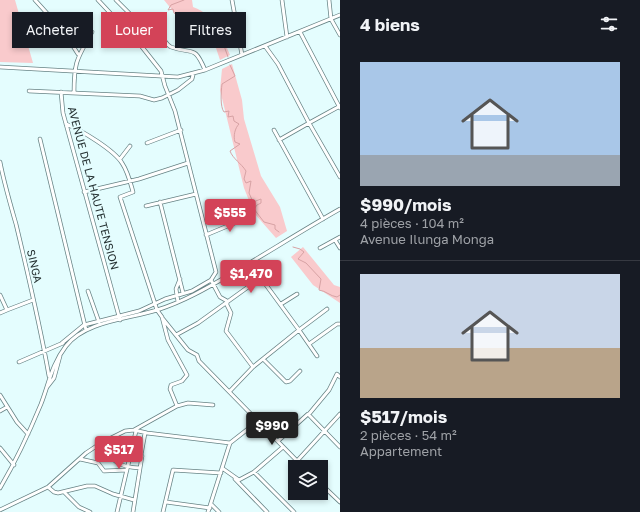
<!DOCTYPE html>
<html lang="fr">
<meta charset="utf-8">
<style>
body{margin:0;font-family:"Golos Text",sans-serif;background:#20242c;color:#f1f3f6;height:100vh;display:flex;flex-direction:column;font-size:15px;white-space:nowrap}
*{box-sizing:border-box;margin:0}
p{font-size:13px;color:#9ea1a6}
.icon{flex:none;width:22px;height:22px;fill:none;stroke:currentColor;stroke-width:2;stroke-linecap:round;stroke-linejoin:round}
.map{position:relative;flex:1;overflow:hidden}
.sheet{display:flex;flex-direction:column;background:#171b24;width:300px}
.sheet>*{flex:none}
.banner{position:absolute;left:12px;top:12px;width:268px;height:36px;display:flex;gap:8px}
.tools{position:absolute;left:288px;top:460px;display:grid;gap:8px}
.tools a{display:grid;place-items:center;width:40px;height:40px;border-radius:0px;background:#171b24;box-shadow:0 2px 6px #0003;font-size:20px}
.price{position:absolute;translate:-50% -34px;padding:0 9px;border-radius:4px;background:#d34358;color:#fff;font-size:13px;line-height:26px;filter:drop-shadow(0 1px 2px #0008)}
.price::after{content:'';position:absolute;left:50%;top:24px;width:12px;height:9px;margin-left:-6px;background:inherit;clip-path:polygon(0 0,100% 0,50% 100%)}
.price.on{background:#222;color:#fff}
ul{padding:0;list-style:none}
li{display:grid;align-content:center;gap:8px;height:212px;padding:0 20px}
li+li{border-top:1px solid #363941}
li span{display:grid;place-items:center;height:124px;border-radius:0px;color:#555}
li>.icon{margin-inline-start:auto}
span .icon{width:72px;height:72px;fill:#fffc;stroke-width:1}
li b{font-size:17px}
h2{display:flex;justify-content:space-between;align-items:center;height:48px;padding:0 20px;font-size:17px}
.chip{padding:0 14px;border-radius:0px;background:#171b24;box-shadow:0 2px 6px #0003;font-size:14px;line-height:36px}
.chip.on{background:#d34358;color:#fff}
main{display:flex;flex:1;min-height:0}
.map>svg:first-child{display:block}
.green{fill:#f9cacc}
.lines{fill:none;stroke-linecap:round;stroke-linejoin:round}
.stream{stroke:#d7a2a4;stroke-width:1}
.minor-casing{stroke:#678385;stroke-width:4.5}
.minor{stroke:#fff;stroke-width:3}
.labels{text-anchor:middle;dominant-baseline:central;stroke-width:4;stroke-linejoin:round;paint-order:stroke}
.street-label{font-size:11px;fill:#263233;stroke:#e4fdfe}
</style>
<main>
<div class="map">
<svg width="340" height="512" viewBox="0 0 340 512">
<rect width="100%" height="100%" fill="#e4fdfe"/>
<!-- green -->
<path class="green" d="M0 0H15L33 63 0 62Z
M164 0H192L193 7C217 16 221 34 230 55L220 60 214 42 186 27Z
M232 64 242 100 244 119 261 176 280 207 287 231 276 238 254 213 244 188 220 90 222 69Z
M303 247 334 285 340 287V303L313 285 291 257Z"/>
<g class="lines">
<!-- stream -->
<path class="stream" d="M184 0 171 5 168 10 173 9 174 13 183 20 201 17 222 18V24L215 25C215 30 220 36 224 38L223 43 228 57
M205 19 215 27
M230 65 235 76 222 84C221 92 220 107 224 112L229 111 228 117 233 116 234 121 239 124C235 128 233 136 235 142L240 144 230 151C233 159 241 163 246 171L244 179 246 183 251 181 249 193 253 202 261 199V203L257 205 254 209 264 222 275 225V229L279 232
M293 247 300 249 304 252 298 259 306 263 321 279 319 290C326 291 330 296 337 297L340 295"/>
<defs>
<path id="minor" d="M35 0 64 32 78 54
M98 0 142 47 161 71 165 86 175 111 216 272 211 280 220 297 227 301V305L231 313 226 331 253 367 230 391
M116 0 153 37
M232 0 242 55
M282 0 287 37
M329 0 331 19 340 35
M300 32 340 108
M265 46 278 64 309 123 340 106
M142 47 159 33C163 37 166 45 171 47 193 55 194 44 205 70
M0 67 178 77 205 70 340 15
M29 91 140 96 154 100 162 98 178 90 192 79 193 75
M61 92 63 113 120 320
M74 93C74 61 77 59 92 32
M274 130 323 219
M40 139 86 330
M279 140 309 123 340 177
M147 143 181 130
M120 159 130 146
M0 162C4 183 10 203 16 224 28 274 40 325 49 376
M84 192 139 179 188 163
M160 202 183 293
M146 206 196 194
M206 235 249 217
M335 240 340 248
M320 248 340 237
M250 263 299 330 253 367
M88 291 99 322
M0 295 7 310 33 300
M178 302 176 289 180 279
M281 304 297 294
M0 313 7 310
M163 319 188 350 197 355 199 361 303 467
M176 335 198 323 255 282 260 275
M62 343 84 325 139 311 165 299 192 291 211 280
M309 344 337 324H340
M317 356 299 330 327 309
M263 359 286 382 290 381 300 371
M19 362 63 343
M47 387 54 378 60 356
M0 395 17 422 28 434
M177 406 188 403 213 405
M0 411 7 407
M309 414 329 390 337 374 340 377
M134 430 147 433 230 443
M278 441 308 414 340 447
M101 443C113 462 118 467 140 468
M230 443 258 421
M0 448 14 465
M132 449 142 456 133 512
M141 455 145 433
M80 459 98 463 104 471 127 470
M297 461 340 414
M222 468 239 480 254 472 294 512
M254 472 283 447
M235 479 267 512
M321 484 340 502
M48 487 54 492 58 493 87 486H95L113 494 134 500
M0 488C16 461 29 433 41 404 49 383 52 364 66 346 85 321 129 319 157 310 183 302 207 288 231 274 267 253 303 230 340 209
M65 493 79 507 90 512
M166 502 210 508
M211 504 219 512
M0 510 48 487 86 453 101 443 125 431 134 430 177 406 170 389 171 385 182 381 187 375 168 340 162 317 157 310 120 197 133 192C130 181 128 172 122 163 114 150 81 130 66 124
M117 512 136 431
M163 512 173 470 221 473
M208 512 230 443"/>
</defs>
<!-- minor casing -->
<use href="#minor" class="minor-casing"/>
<!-- minor -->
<use href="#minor" class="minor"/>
</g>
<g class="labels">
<!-- street labels -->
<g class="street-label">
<text transform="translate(94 188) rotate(75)">AVENUE DE LA HAUTE TENSION</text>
<text transform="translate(35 266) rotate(77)">SINGA</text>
</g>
</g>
</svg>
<div class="tools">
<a><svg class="icon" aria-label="layers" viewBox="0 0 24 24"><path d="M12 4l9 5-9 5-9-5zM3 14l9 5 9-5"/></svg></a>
</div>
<b class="price" style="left:230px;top:233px">$555</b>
<b class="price" style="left:251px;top:294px">$1,470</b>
<b class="price on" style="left:272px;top:446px">$990</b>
<b class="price" style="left:119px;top:470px">$517</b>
<div class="banner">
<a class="chip">Acheter</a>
<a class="chip on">Louer</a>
<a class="chip">Filtres</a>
</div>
</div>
<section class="sheet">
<h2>4 biens<svg class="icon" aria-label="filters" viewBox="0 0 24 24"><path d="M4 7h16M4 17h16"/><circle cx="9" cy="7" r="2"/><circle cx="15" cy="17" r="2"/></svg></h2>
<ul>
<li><span style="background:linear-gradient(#a9c7e8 75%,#9aa5b1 0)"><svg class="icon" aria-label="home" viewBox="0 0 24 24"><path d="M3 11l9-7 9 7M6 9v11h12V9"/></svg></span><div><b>$990/mois</b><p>4 pièces · 104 m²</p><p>Avenue Ilunga Monga</p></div></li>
<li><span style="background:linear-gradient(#c9d6e8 60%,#b9a48a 0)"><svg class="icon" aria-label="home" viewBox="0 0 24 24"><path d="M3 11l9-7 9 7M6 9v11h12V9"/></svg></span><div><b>$517/mois</b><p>2 pièces · 54 m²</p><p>Appartement</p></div></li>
</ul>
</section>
</main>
